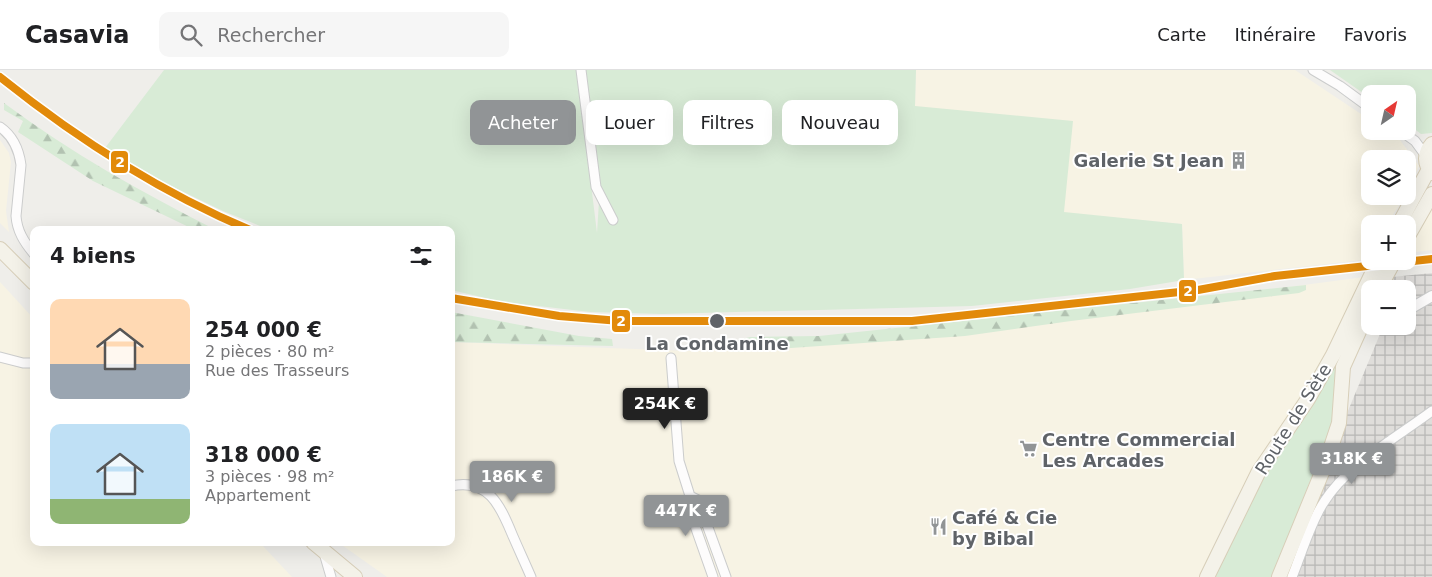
<!DOCTYPE html>
<html lang="fr">
<meta charset="utf-8">
<style>
body{margin:0;font-family:"DejaVu Sans",sans-serif;background:#f6f6f6;color:#202124;height:100vh;display:flex;flex-direction:column;font-size:19px;white-space:nowrap}
*{box-sizing:border-box;margin:0}
p{font-size:16px;color:#757577}
.icon{flex:none;width:28px;height:28px;fill:none;stroke:currentColor;stroke-width:2;stroke-linecap:round;stroke-linejoin:round}
.map{position:relative;flex:1;overflow:hidden}
.sheet{position:absolute;left:30px;top:156px;width:425px;height:320px;display:flex;flex-direction:column;background:#fff;border-radius:10px;box-shadow:0 5px 20px #0002}
.sheet>*{flex:none}
.guide{position:absolute;left:470px;top:30px;width:475px;height:45px;display:flex;gap:10px}
.needle{width:32px;rotate:34deg}
.fabs{position:absolute;left:1361px;top:15px;display:grid;gap:10px}
.fabs a{display:grid;place-items:center;width:55px;height:55px;border-radius:10px;background:#fff;box-shadow:0 5px 20px #0002;font-size:25px}
.price{position:absolute;translate:-50% -42px;padding:0 11px;border-radius:5px;background:#919496;color:#fff;font-size:16px;line-height:32px;filter:drop-shadow(0 1px 2px #0008)}
.price::after{content:'';position:absolute;left:50%;top:30px;width:15px;height:11px;margin-left:-8px;background:inherit;clip-path:polygon(0 0,100% 0,50% 100%)}
.price.current{background:#222;color:#fff}
ul{padding:0;list-style:none}
li{display:flex;align-items:center;gap:15px;height:125px;padding:0 20px}
li span{display:grid;place-items:center;flex:none;width:140px;height:100px;border-radius:10px;color:#555}
li>.icon{margin-inline-start:auto}
span .icon{width:60px;height:60px;fill:#fffc;stroke-width:1}
li b{font-size:21px}
h2{display:flex;justify-content:space-between;align-items:center;height:60px;padding:0 20px;font-size:21px}
.chip{padding:0 18px;border-radius:10px;background:#fff;box-shadow:0 5px 20px #0002;font-size:18px;line-height:45px}
.chip.current{background:#919496;color:#fff}
header{display:flex;align-items:center;gap:30px;box-sizing:border-box;height:70px;padding:0 25px;background:#fff;border-bottom:1px solid #e0e0e0}
header strong{font-size:24px}
nav{display:flex;gap:28px;margin-inline-start:auto;font-size:18px}
.search{width:350px;height:45px;background:#f6f6f6;display:flex;align-items:center;gap:12px;box-sizing:border-box;padding:0 18px;border-radius:10px;color:#757577;font-size:19px}
.map>svg:first-child{display:block}
.commercial{fill:#f7f3e4}
.industrial{fill:url(#industrial-grid)}
.green{fill:#d8ebd6}
.forest{fill:url(#forest-firs)}
.lines{fill:none;stroke-linecap:round;stroke-linejoin:round}
.minor-casing{stroke:#cbcccc;stroke-width:11}
.tertiary-casing{stroke:#cbcccc;stroke-width:12}
.primary-casing{stroke:#d7ceb8;stroke-width:16}
.minor{stroke:#fdfcfc;stroke-width:9}
.tertiary{stroke:#fdfcfc;stroke-width:10}
.primary{stroke:#f4f2e9;stroke-width:14}
.tram-1-casing{stroke:#fff;stroke-width:11}
.tram-1{stroke:#e28a0a;stroke-width:8}
.stop-dot{fill:#5f6368;stroke:#fff;stroke-width:2}
.labels{text-anchor:middle;dominant-baseline:central;stroke-width:4;stroke-linejoin:round;paint-order:stroke}
.poi-label{font-size:18px;font-weight:bold;fill:#5f6368;stroke:#fff;text-anchor:start}
.stop-label{font-size:18px;font-weight:bold;fill:#5f6368;stroke:#fff}
.street-label{font-size:18px;fill:#5f6368;stroke:#fff}
.line-badge{stroke:#fff;stroke-width:2}
.badge-label{font-size:14px;text-anchor:middle;font-weight:bold;fill:#fff}
</style>
<header>
<strong>Casavia</strong>
<div class="search"><svg class="icon" aria-label="search" viewBox="0 0 24 24"><circle cx="10" cy="10" r="6"/><path d="M15 15l6 6"/></svg>Rechercher</div>
<nav><a>Carte</a><a>Itinéraire</a><a>Favoris</a></nav>
</header>
<div class="map">
<svg width="1432" height="507" viewBox="0 0 1432 507">
<defs>
<pattern id="industrial-grid" width="8" height="8" patternUnits="userSpaceOnUse" patternTransform="scale(1.25)"><rect width="8" height="8" fill="#dfddda"/><path d="M0 4h8M4 0v8" fill="none" stroke="#b8b7b5"/></pattern>
<pattern id="forest-firs" width="22" height="20" patternUnits="userSpaceOnUse" patternTransform="scale(1.25)"><rect width="22" height="20" fill="#d8ebd6"/><path d="M5 1l3.5 6h-7zM16 11l3.5 6h-7z" fill="#b2c2b1"/></pattern>
</defs>
<rect width="100%" height="100%" fill="#efeeea"/>
<!-- commercial -->
<path class="commercial" d="M916 0H1295L1370 50V61H1387L1400 70 1419 96 1408 121V89H1370V126H1405L1387 154H1370V179L1362 190 1184 210 1182 154 1064 143 915 36Z
M0 70 9 83 11 92 6 141 9 162 0 153Z
M1432 133V180L1408 183V177Z
M1364 207 1333 276 1234 431 1199 507H387L339 473 451 472V272L689 281 925 265Z
M0 212 34 249V472L260 473 292 507H0Z"/>
<!-- industrial -->
<path class="industrial" d="M1432 203V507H1284L1310 432 1380 264 1381 256H1408V219H1390L1392 207Z"/>
<!-- green -->
<path class="green" d="M164 0H577L597 163 600 115 584 0H916L915 36 1073 51 1064 142 1182 154 1184 210 1130 219 972 236 662 244 590 242 503 232 451 220V160H270L223 141 169 115 105 78Z
M1330 0H1432V63L1421 64 1408 54V24H1370V28Z
M1340 281 1344 283 1337 312 1331 358 1272 507H1213L1257 416Z"/>
<!-- forest -->
<path class="forest" d="M4 33C71 83 143 123 216 160H195L93 111 18 62 23 51 4 40Z
M1306 215V220L1299 223 1071 251 965 266 732 282 734 271 750 267 819 266Z
M451 242 579 266 612 269 613 276 451 272Z"/>
<g class="lines">
<defs>
<path id="minor" d="M581 0 596 117 613 150
M1313 0 1340 16 1370 38
M0 57C13 66 19 80 21 95L16 146C17 161 24 172 34 184
M1401 61 1415 71 1426 86
M0 287 23 293H34
M671 288 679 391 690 426 688 436 713 507
M451 416C488 408 500 435 512 464 518 478 525 493 531 507
M690 426 698 430 726 507
M324 483 331 507
M1292 507C1301 485 1311 451 1324 432 1348 394 1396 368 1432 341"/>
<path id="tertiary" d="M1408 240 1432 226"/>
<path id="primary" d="M1432 74C1424 83 1424 94 1432 103
M1399 154 1429 99
M1408 166 1432 124
M0 179 34 213
M1379 219 1394 191
M313 472 355 507
M1207 507 1258 403 1308 329 1333 285 1378 191
M1279 507 1325 395 1339 353 1343 297 1370 237"/>
</defs>
<!-- minor casing -->
<use href="#minor" class="minor-casing"/>
<!-- tertiary casing -->
<use href="#tertiary" class="tertiary-casing"/>
<!-- primary casing -->
<use href="#primary" class="primary-casing"/>
<!-- minor -->
<use href="#minor" class="minor"/>
<!-- tertiary -->
<use href="#tertiary" class="tertiary"/>
<!-- primary -->
<use href="#primary" class="primary"/>
<defs>
<path id="tram-1" d="M0 7C76 68 160 122 250 160
M451 228 559 246 620 251H912L1198 220 1275 206 1432 189"/>
</defs>
<!-- tram-1 casing -->
<use href="#tram-1" class="tram-1-casing"/>
<!-- tram-1 -->
<use href="#tram-1" class="tram-1"/>
</g>
<!-- icons -->
<defs>
<symbol id="building-bare" viewBox="-9 -9 18 18"><path d="M-4-6H4V6H1V3H-1V6H-4ZM-2.5-4.3h1.7v1.8h-1.7ZM.8-4.3h1.7v1.8H.8ZM-2.5-1h1.7V.8h-1.7ZM.8-1h1.7V.8H.8Z" fill="#919496" stroke="#fff" stroke-width="2.5" paint-order="stroke"/></symbol>
<symbol id="supermarket-bare" viewBox="-9 -9 18 18"><path d="M-6-5.5h2.5l.6 2H6L4.5 2H-2.5L-4.4-4H-6ZM-1.5 3.2a1.3 1.3 0 1 0 .1 0ZM3 3.2a1.3 1.3 0 1 0 .1 0Z" fill="#919496" stroke="#fff" stroke-width="2.5" paint-order="stroke"/></symbol>
<symbol id="restaurant-bare" viewBox="-9 -9 18 18"><path d="M-5-6h1v4h1v-4h1v4h1v-4h1v5L-1.5 .5V6h-2V.5L-5-1ZM5-6V6H3V1.5H1.5Q1.5-4 5-6Z" fill="#919496" stroke="#fff" stroke-width="2.5" paint-order="stroke"/></symbol>
</defs>
<g fill-rule="evenodd">
<use href="#building-bare" x="1226" y="78" width="25" height="25"/>
<use href="#supermarket-bare" x="1016" y="366" width="25" height="25"/>
<use href="#restaurant-bare" x="926" y="444" width="25" height="25"/>
</g>
<!-- markers -->
<circle class="stop-dot" cx="717" cy="251" r="8"/>
<g class="labels">
<!-- poi labels -->
<g class="poi-label">
<text x="1224" y="90" text-anchor="end">Galerie St Jean</text>
<text x="1042" y="369">Centre Commercial<tspan x="1042" dy="21">Les Arcades</tspan></text>
<text x="952" y="447">Café &amp; Cie<tspan x="952" dy="21">by Bibal</tspan></text>
</g>
<!-- stop labels -->
<g class="stop-label">
<text x="717" y="273">La Condamine</text>
</g>
<!-- street labels -->
<g class="street-label">
<text transform="translate(1293 349) rotate(-58)">Route de Sète</text>
</g>
</g>
<g class="line-badge">
<rect x="110" y="80" width="19" height="24" rx="5" fill="#e28a0a"/>
<rect x="1178" y="209" width="19" height="24" rx="5" fill="#e28a0a"/>
<rect x="611" y="239" width="20" height="24" rx="5" fill="#e28a0a"/>
</g>
<g class="badge-label">
<text x="120" y="97">2</text>
<text x="1188" y="226">2</text>
<text x="621" y="256">2</text>
</g>
</svg>
<div class="fabs">
<a><svg class="needle" viewBox="-14 -14 28 28"><path d="M0-13l5 13h-10z" fill="#e53935"/><path d="M0 13l5-13h-10z" fill="#757577"/></svg></a>
<a><svg class="icon" aria-label="layers" viewBox="0 0 24 24"><path d="M12 4l9 5-9 5-9-5zM3 14l9 5 9-5"/></svg></a>
<a>+</a>
<a>−</a>
</div>
<b class="price current" style="left:665px;top:360px">254K €</b>
<b class="price" style="left:1352px;top:415px">318K €</b>
<b class="price" style="left:512px;top:433px">186K €</b>
<b class="price" style="left:686px;top:467px">447K €</b>
<div class="guide">
<a class="chip current">Acheter</a>
<a class="chip">Louer</a>
<a class="chip">Filtres</a>
<a class="chip">Nouveau</a>
</div>
<section class="sheet">
<h2>4 biens<svg class="icon" aria-label="filters" viewBox="0 0 24 24"><path d="M4 7h16M4 17h16"/><circle cx="9" cy="7" r="2"/><circle cx="15" cy="17" r="2"/></svg></h2>
<ul>
<li><span style="background:linear-gradient(#ffd9b3 65%,#9aa5b1 0)"><svg class="icon" aria-label="home" viewBox="0 0 24 24"><path d="M3 11l9-7 9 7M6 9v11h12V9"/></svg></span><div><b>254 000 €</b><p>2 pièces · 80 m²</p><p>Rue des Trasseurs</p></div></li>
<li><span style="background:linear-gradient(#bfe0f5 75%,#8fb573 0)"><svg class="icon" aria-label="home" viewBox="0 0 24 24"><path d="M3 11l9-7 9 7M6 9v11h12V9"/></svg></span><div><b>318 000 €</b><p>3 pièces · 98 m²</p><p>Appartement</p></div></li>
</ul>
</section>
</div>
